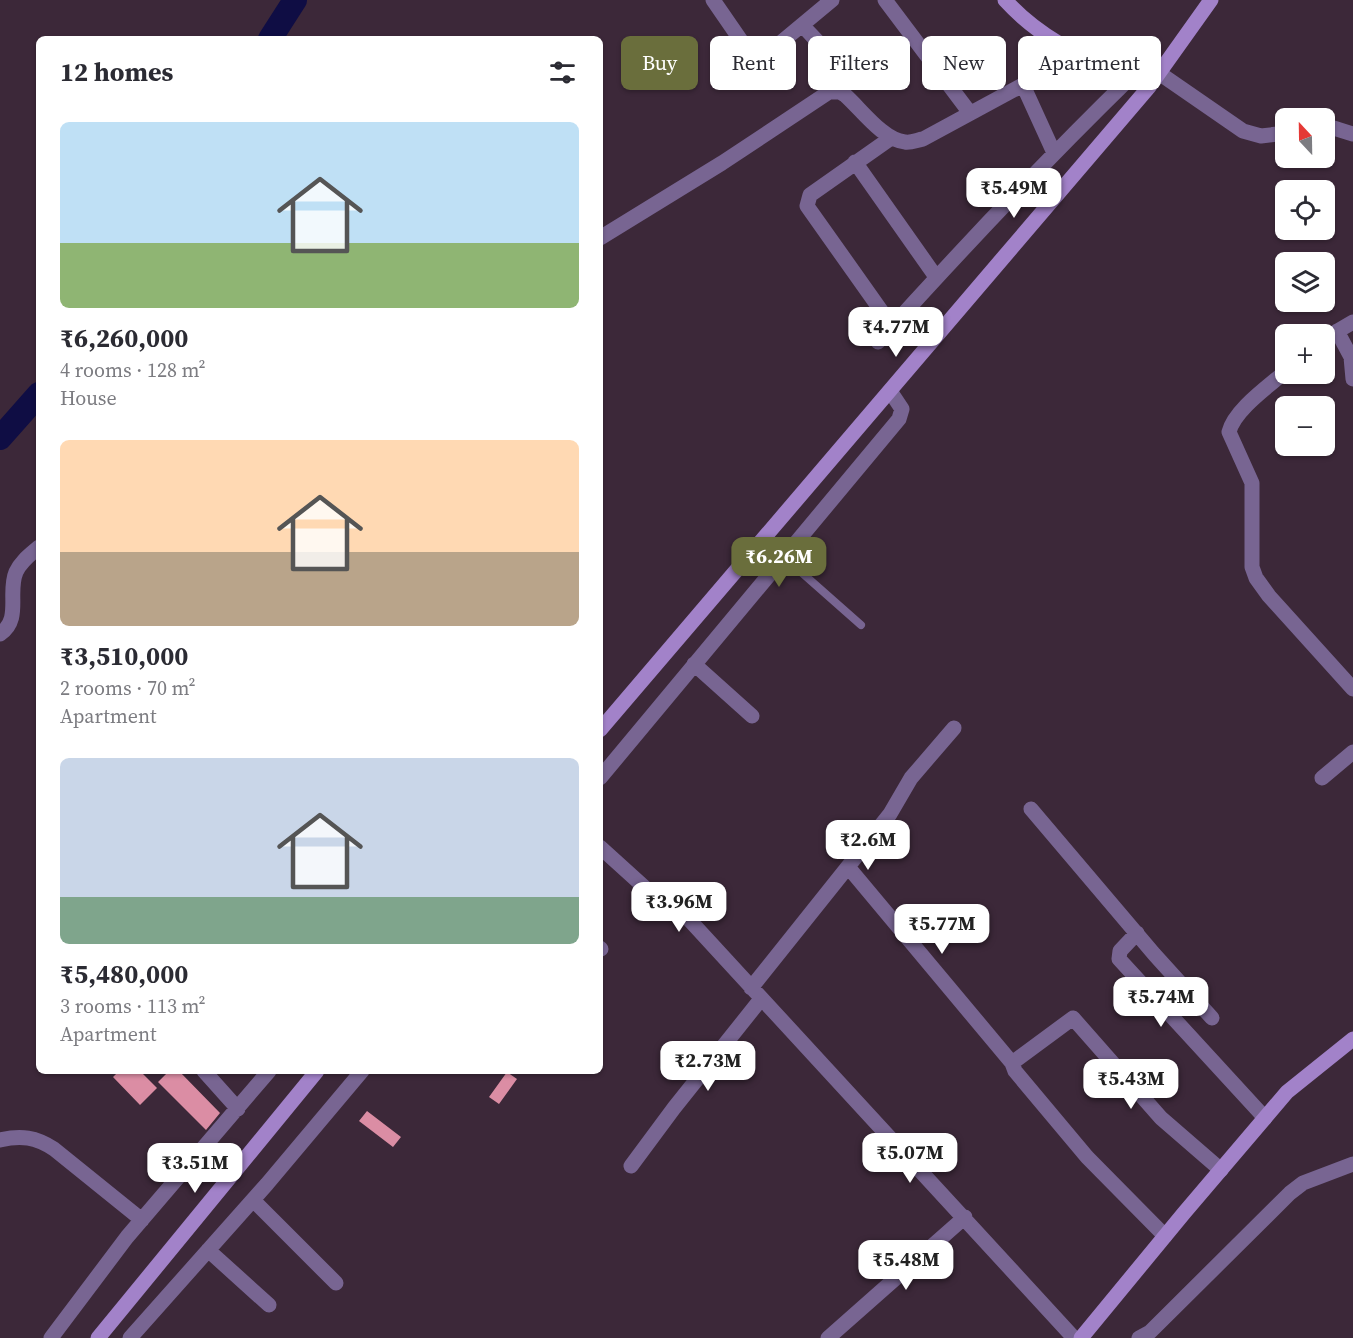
<!DOCTYPE html>
<meta charset="utf-8">
<style>
body{margin:0;font-family:"Source Serif 4",serif;background:#f7f7f7;color:#2b2b33;height:100vh;display:flex;flex-direction:column;font-size:22px;white-space:nowrap}
*{box-sizing:border-box;margin:0}
p{font-size:20px;color:#7c7c81}
.icon{flex:none;width:33px;height:33px;fill:none;stroke:currentColor;stroke-width:2;stroke-linecap:round;stroke-linejoin:round}
.map{position:relative;flex:1;overflow:hidden}
.details{position:absolute;left:36px;top:36px;width:567px;height:1038px;display:flex;flex-direction:column;background:#fff;border-radius:9px;box-shadow:0 2px 4px #0004}
.details>*{flex:none}
.guide{position:absolute;left:621px;top:36px;width:570px;height:54px;display:flex;gap:12px}
.needle{width:39px;rotate:338deg}
.fabs{position:absolute;left:1275px;top:108px;display:grid;gap:12px}
.fabs a{display:grid;place-items:center;width:60px;height:60px;border-radius:9px;background:#fff;box-shadow:0 2px 4px #0004;font-size:30px}
.price{position:absolute;translate:-50% -51px;padding:0 14px;border-radius:12px;background:#fff;color:#222;font-size:20px;line-height:39px;filter:drop-shadow(0 2px 3px #0008)}
.price::after{content:'';position:absolute;left:50%;top:36px;width:18px;height:14px;margin-left:-9px;background:inherit;clip-path:polygon(0 0,100% 0,50% 100%)}
.price.selected{background:#6a6e3c;color:#fff}
ul{padding:0;list-style:none}
li{display:grid;align-content:center;gap:12px;height:318px;padding:0 24px}
li span{display:grid;place-items:center;height:186px;border-radius:9px;color:#555}
li>.icon{margin-inline-start:auto}
span .icon{width:108px;height:108px;fill:#fffc;stroke-width:1}
li b{font-size:26px}
h2{display:flex;justify-content:space-between;align-items:center;height:72px;padding:0 24px;font-size:26px}
.chip{padding:0 21px;border-radius:9px;background:#fff;box-shadow:0 2px 4px #0004;font-size:21px;line-height:54px}
.chip.selected{background:#6a6e3c;color:#fff}
.map>svg:first-child{display:block}
.lines{fill:none;stroke-linecap:round;stroke-linejoin:round}
.river{stroke:#0f0d44;stroke-width:24}
.building{fill:#db8da4}
.lane{stroke:#786592;stroke-width:8}
.street{stroke:#786592;stroke-width:15}
.secondary{stroke:#a282c9;stroke-width:15}
</style>
<div class="map">
<svg width="1353" height="1338" viewBox="0 0 1353 1338">
<rect width="100%" height="100%" fill="#3c2839"/>
<g class="lines">
<!-- river -->
<path class="river" d="M270 39 295 0
M0 438 39 394"/>
</g>
<!-- building -->
<path class="building" d="M119 1071H140L157 1088 140 1105 113 1077Z
M169 1071H179L220 1113 206 1130 158 1082Z
M507 1072 517 1079 499 1104 489 1097Z
M367 1111 401 1137 393 1147 359 1121Z"/>
<g class="lines">
<!-- lane -->
<path class="lane" d="M784 557 861 625"/>
<!-- street -->
<path class="street" d="M713 0 753 58 761 59 832 0
M885 0 970 113
M802 25C822 47 841 60 840 92
M1159 73 1243 131 1261 136 1286 133
M1023 85 1054 153
M1324 125 1353 134
M891 138 810 195 807 206 892 326
M855 162 936 277
M600 238 722 163 829 92H840L845 95C861 109 883 140 905 142 911 143 917 140 923 139L1078 55
M1337 331 1351 357 1353 379
M1324 339 1353 322
M878 342C960 251 1043 163 1130 78
M1286 371C1269 386 1234 410 1229 432L1252 483V567L1256 578 1269 596 1353 689
M0 634C22 619 7 593 16 572 21 561 31 554 39 547
M694 664 752 716
M600 778 899 419 902 409 890 391
M1322 778 1353 752
M1031 809 1154 954 1212 1018
M600 847 653 895 684 914 1074 1338
M849 868 1012 1063 1015 1071 1087 1157 1165 1236
M1137 933 1120 951 1119 959 1265 1118
M600 948 601 949
M751 988 890 814 911 778 954 728
M1012 1063 1073 1018 1161 1118 1221 1170
M204 1071 238 1109
M0 1140C21 1135 36 1137 54 1149L142 1220
M631 1166 674 1108 761 999
M253 1200 336 1283
M208 1250 269 1305
M51 1338 127 1237 269 1071
M130 1338 267 1184 362 1071
M828 1338 965 1217
M1139 1338 1150 1332 1290 1193 1303 1183 1353 1164"/>
<!-- secondary -->
<path class="secondary" d="M1005 0C1047 46 1095 61 1149 87
M600 730 1149 87 1211 0
M98 1338 317 1071
M1081 1338 1184 1213 1287 1092 1353 1039"/>
</g>
</svg>
<div class="fabs">
<a><svg class="needle" viewBox="-14 -14 28 28"><path d="M0-13l5 13h-10z" fill="#e53935"/><path d="M0 13l5-13h-10z" fill="#7c7c81"/></svg></a>
<a><svg class="icon" aria-label="locate" viewBox="0 0 24 24"><circle cx="12" cy="12" r="6"/><path d="M12 2v4M12 18v4M2 12h4M18 12h4"/></svg></a>
<a><svg class="icon" aria-label="layers" viewBox="0 0 24 24"><path d="M12 4l9 5-9 5-9-5zM3 14l9 5 9-5"/></svg></a>
<a>+</a>
<a>−</a>
</div>
<b class="price" style="left:1014px;top:219px">₹5.49M</b>
<b class="price" style="left:896px;top:358px">₹4.77M</b>
<b class="price selected" style="left:779px;top:588px">₹6.26M</b>
<b class="price" style="left:868px;top:871px">₹2.6M</b>
<b class="price" style="left:679px;top:933px">₹3.96M</b>
<b class="price" style="left:942px;top:955px">₹5.77M</b>
<b class="price" style="left:1161px;top:1028px">₹5.74M</b>
<b class="price" style="left:708px;top:1092px">₹2.73M</b>
<b class="price" style="left:1131px;top:1110px">₹5.43M</b>
<b class="price" style="left:910px;top:1184px">₹5.07M</b>
<b class="price" style="left:195px;top:1194px">₹3.51M</b>
<b class="price" style="left:906px;top:1291px">₹5.48M</b>
<div class="guide">
<a class="chip selected">Buy</a>
<a class="chip">Rent</a>
<a class="chip">Filters</a>
<a class="chip">New</a>
<a class="chip">Apartment</a>
</div>
<section class="details">
<h2>12 homes<svg class="icon" aria-label="filters" viewBox="0 0 24 24"><path d="M4 7h16M4 17h16"/><circle cx="9" cy="7" r="2"/><circle cx="15" cy="17" r="2"/></svg></h2>
<ul>
<li><span style="background:linear-gradient(#bfe0f5 65%,#8fb573 0)"><svg class="icon" aria-label="home" viewBox="0 0 24 24"><path d="M3 11l9-7 9 7M6 9v11h12V9"/></svg></span><div><b>₹6,260,000</b><p>4 rooms · 128 m²</p><p>House</p></div></li>
<li><span style="background:linear-gradient(#ffd9b3 60%,#b9a48a 0)"><svg class="icon" aria-label="home" viewBox="0 0 24 24"><path d="M3 11l9-7 9 7M6 9v11h12V9"/></svg></span><div><b>₹3,510,000</b><p>2 rooms · 70 m²</p><p>Apartment</p></div></li>
<li><span style="background:linear-gradient(#c9d6e8 75%,#7fa58c 0)"><svg class="icon" aria-label="home" viewBox="0 0 24 24"><path d="M3 11l9-7 9 7M6 9v11h12V9"/></svg></span><div><b>₹5,480,000</b><p>3 rooms · 113 m²</p><p>Apartment</p></div></li>
</ul>
</section>
</div>
